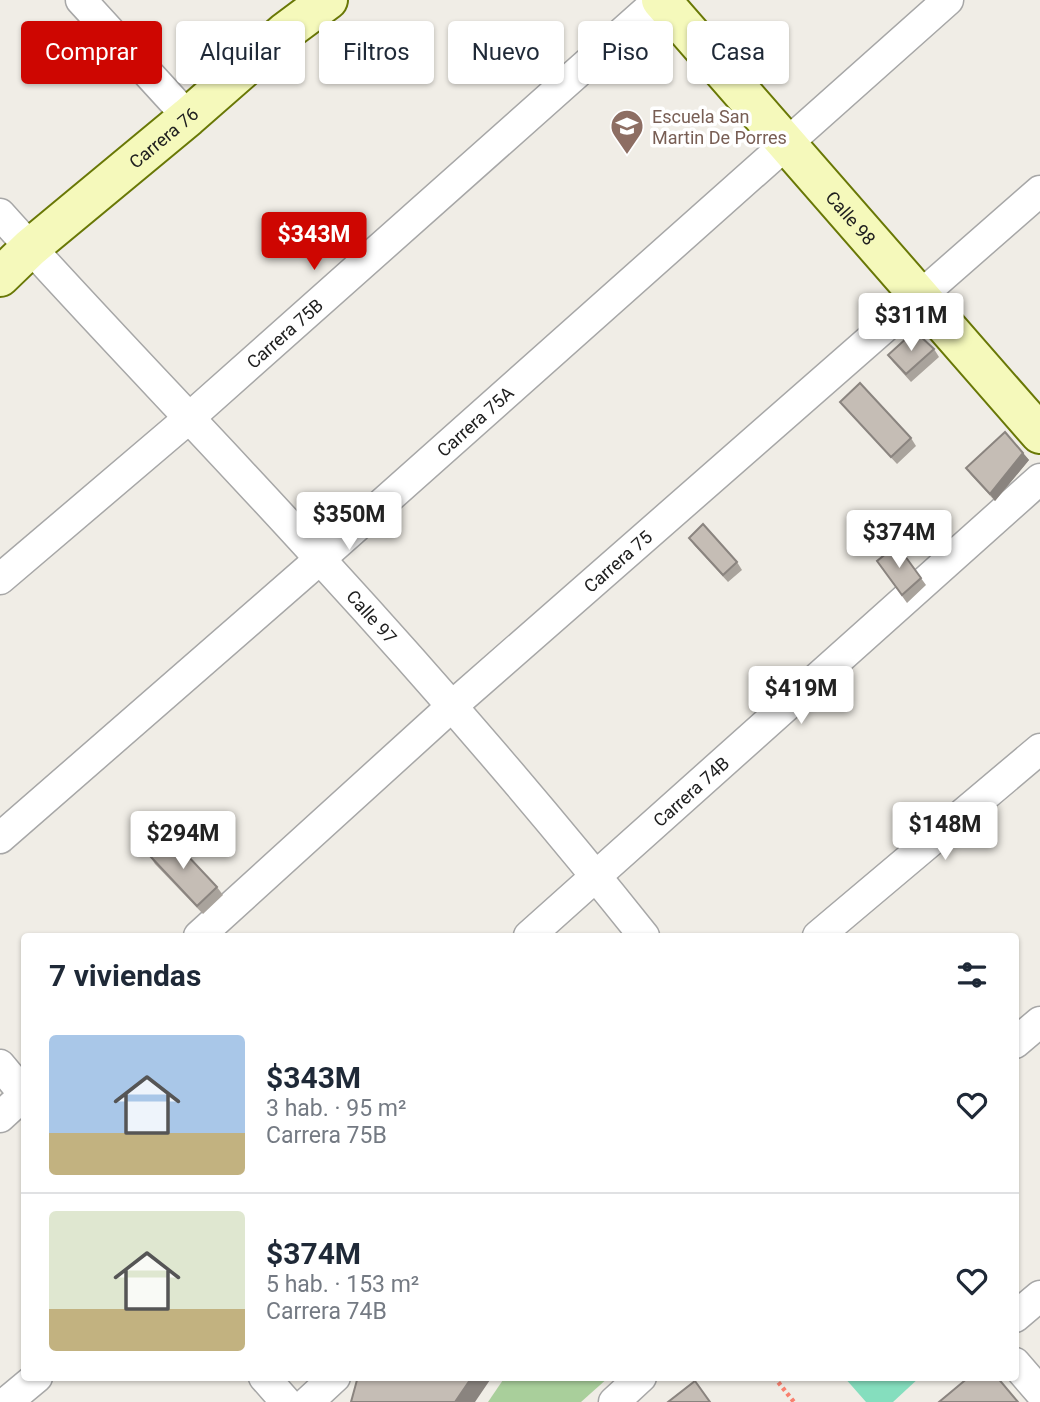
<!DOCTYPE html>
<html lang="es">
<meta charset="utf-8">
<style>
body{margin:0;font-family:Roboto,sans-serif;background:#f6f6f7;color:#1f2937;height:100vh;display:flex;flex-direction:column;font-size:26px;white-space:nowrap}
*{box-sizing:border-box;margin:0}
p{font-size:23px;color:#747a83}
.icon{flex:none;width:38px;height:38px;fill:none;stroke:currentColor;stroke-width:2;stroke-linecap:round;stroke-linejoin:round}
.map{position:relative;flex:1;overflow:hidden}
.side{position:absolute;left:21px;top:933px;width:998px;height:448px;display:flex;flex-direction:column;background:#fff;border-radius:7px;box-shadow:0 2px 5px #0004}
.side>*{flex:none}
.guide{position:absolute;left:21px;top:21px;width:999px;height:63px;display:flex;gap:14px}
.price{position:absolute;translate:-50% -60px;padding:0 16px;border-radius:7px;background:#fff;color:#222;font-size:23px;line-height:46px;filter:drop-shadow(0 2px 4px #0008)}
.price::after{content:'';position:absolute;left:50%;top:42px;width:21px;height:16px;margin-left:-10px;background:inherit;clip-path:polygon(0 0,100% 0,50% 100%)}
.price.active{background:#ce0601;color:#fff}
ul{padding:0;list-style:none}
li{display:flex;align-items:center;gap:21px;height:175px;padding:0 28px}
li+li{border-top:2px solid #e0e1e3}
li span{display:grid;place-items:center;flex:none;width:196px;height:140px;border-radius:7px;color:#555}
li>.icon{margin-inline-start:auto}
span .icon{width:84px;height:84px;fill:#fffc;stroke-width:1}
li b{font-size:30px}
h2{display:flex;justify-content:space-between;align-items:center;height:84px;padding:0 28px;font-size:30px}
.pill{padding:0 24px;border-radius:7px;background:#fff;box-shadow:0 2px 5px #0004;font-size:24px;line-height:63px}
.pill.active{background:#ce0601;color:#fff}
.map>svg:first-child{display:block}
.forest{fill:#a9cf9b}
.pitch{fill:#85debe}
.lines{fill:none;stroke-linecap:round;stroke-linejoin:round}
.street-casing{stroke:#a7a7a7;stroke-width:33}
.secondary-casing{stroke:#697806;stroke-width:42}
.path{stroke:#f9806f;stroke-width:4.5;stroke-dasharray:3.5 3.5;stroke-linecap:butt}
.street{stroke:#fff;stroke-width:30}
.secondary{stroke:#f5f9bb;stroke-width:38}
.wall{fill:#a9a39c}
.shaded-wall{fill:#8a847f}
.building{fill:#c5bdb5;stroke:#8a847f;stroke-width:2}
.labels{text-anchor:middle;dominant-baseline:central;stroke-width:7;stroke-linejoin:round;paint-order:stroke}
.education-label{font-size:18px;fill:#785e54;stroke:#fff;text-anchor:start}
.street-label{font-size:18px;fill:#202020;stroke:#fff}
</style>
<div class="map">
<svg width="1040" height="1402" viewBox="0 0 1040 1402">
<rect width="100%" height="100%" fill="#f0ede6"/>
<!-- forest -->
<path class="forest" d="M505 1377H609L581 1402H488Z"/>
<!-- pitch -->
<path class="pitch" d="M844 1377H920L893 1402H866Z"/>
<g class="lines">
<defs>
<g id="street">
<path d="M81 0 188 117"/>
<path id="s1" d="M0 214C105 331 215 443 320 559 432 681 541 807 644 936"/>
<path id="s2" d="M0 579 188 419 659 0"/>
<path id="s3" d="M0 838 320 559 948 0"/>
<path id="s4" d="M199 936 451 707 1040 191"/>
<path id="s5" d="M529 936 1040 479"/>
<path d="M818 936 1040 749"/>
<path d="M1015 1043 1040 1022"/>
<path d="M0 1065 24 1094"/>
<path d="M0 1117 24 1095"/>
<path d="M1015 1317 1040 1296"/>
<path d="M1015 1363 1040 1392"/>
<path d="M264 1377 286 1402"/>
<path d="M7 1402 37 1377"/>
<path d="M308 1402 335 1377"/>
<path d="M614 1402 641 1377"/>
</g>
<g id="secondary">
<path id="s6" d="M661 0 1040 434"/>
<path id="s7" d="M0 277 30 248 188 117 285 32 328 0"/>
</g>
</defs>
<!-- street casing -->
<use href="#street" class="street-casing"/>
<!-- secondary casing -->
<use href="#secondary" class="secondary-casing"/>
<!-- path -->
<path class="path" d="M774 1377 794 1402"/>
<!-- street -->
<use href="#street" class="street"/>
<!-- secondary -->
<use href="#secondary" class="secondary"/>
</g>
<!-- wall -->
<path class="wall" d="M934 349 939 357 911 382 893 362 888 355Z
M840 402 911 438 916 446 897 464 846 409Z
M1023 453 1029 460 995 501 971 475 966 468Z
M689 538 737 562 742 570 728 582 694 545Z
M897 545 926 585 907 603 877 561Z
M150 856 217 887 223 895 203 914 155 864Z"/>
<!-- shaded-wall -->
<path class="shaded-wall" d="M1023 453 1029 460 995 501 990 494Z
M472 1377H492L475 1402H455Z"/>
<!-- building -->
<path class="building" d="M919 335 934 349 906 374 888 355 909 336Z
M860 383 911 438 891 457 840 402Z
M1005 432 1023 453 990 494 966 468Z
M703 524 737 562 723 575 689 538Z
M897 545 921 578 902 595 877 561Z
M170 837 217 887 197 906 150 856Z
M360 1377H472L455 1402H351L357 1380Z
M969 1377H997L1018 1402H939Z
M695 1381 710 1402H668Z"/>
<!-- icons -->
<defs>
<symbol id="school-pin" viewBox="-11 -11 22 30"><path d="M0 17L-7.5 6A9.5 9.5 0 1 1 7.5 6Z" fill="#8d6e63" stroke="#fff"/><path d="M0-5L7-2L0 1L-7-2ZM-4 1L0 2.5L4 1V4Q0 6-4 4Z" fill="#fff"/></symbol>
</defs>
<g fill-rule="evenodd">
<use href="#school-pin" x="608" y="107" width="38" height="52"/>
</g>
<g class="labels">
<!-- education labels -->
<g class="education-label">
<text x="652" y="116">Escuela San<tspan x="652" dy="21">Martin De Porres</tspan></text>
</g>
<!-- street labels -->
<g class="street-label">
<text stroke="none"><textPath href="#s7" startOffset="215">Carrera 76</textPath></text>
<text stroke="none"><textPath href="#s6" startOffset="289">Calle 98</textPath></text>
<text stroke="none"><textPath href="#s2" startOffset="376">Carrera 75B</textPath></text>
<text stroke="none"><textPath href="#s3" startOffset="632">Carrera 75A</textPath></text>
<text stroke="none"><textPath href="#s4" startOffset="562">Carrera 75</textPath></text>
<text stroke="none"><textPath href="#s1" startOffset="548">Calle 97</textPath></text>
<text stroke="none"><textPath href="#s5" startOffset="217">Carrera 74B</textPath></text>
</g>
</g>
</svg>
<b class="price active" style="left:314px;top:272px">$343M</b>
<b class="price" style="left:911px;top:353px">$311M</b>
<b class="price" style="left:349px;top:552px">$350M</b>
<b class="price" style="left:899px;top:570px">$374M</b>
<b class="price" style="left:801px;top:726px">$419M</b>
<b class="price" style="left:945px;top:862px">$148M</b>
<b class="price" style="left:183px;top:871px">$294M</b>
<div class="guide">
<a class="pill active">Comprar</a>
<a class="pill">Alquilar</a>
<a class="pill">Filtros</a>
<a class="pill">Nuevo</a>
<a class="pill">Piso</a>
<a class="pill">Casa</a>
</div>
<section class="side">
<h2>7 viviendas<svg class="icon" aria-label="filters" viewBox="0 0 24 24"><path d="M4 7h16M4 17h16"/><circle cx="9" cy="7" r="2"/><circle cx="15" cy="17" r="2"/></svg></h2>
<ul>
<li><span style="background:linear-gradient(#a9c7e8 70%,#c2b280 0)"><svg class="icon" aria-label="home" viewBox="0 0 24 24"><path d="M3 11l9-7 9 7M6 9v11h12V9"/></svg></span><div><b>$343M</b><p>3 hab. · 95 m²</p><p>Carrera 75B</p></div><svg class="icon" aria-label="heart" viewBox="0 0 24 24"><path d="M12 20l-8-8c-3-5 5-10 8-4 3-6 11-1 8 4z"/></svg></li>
<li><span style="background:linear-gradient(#dfe7d0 70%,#c2b280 0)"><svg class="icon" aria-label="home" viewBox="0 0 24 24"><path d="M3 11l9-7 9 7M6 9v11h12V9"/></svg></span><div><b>$374M</b><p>5 hab. · 153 m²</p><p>Carrera 74B</p></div><svg class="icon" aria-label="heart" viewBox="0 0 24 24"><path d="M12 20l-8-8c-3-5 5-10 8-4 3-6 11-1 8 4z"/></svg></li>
</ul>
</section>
</div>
